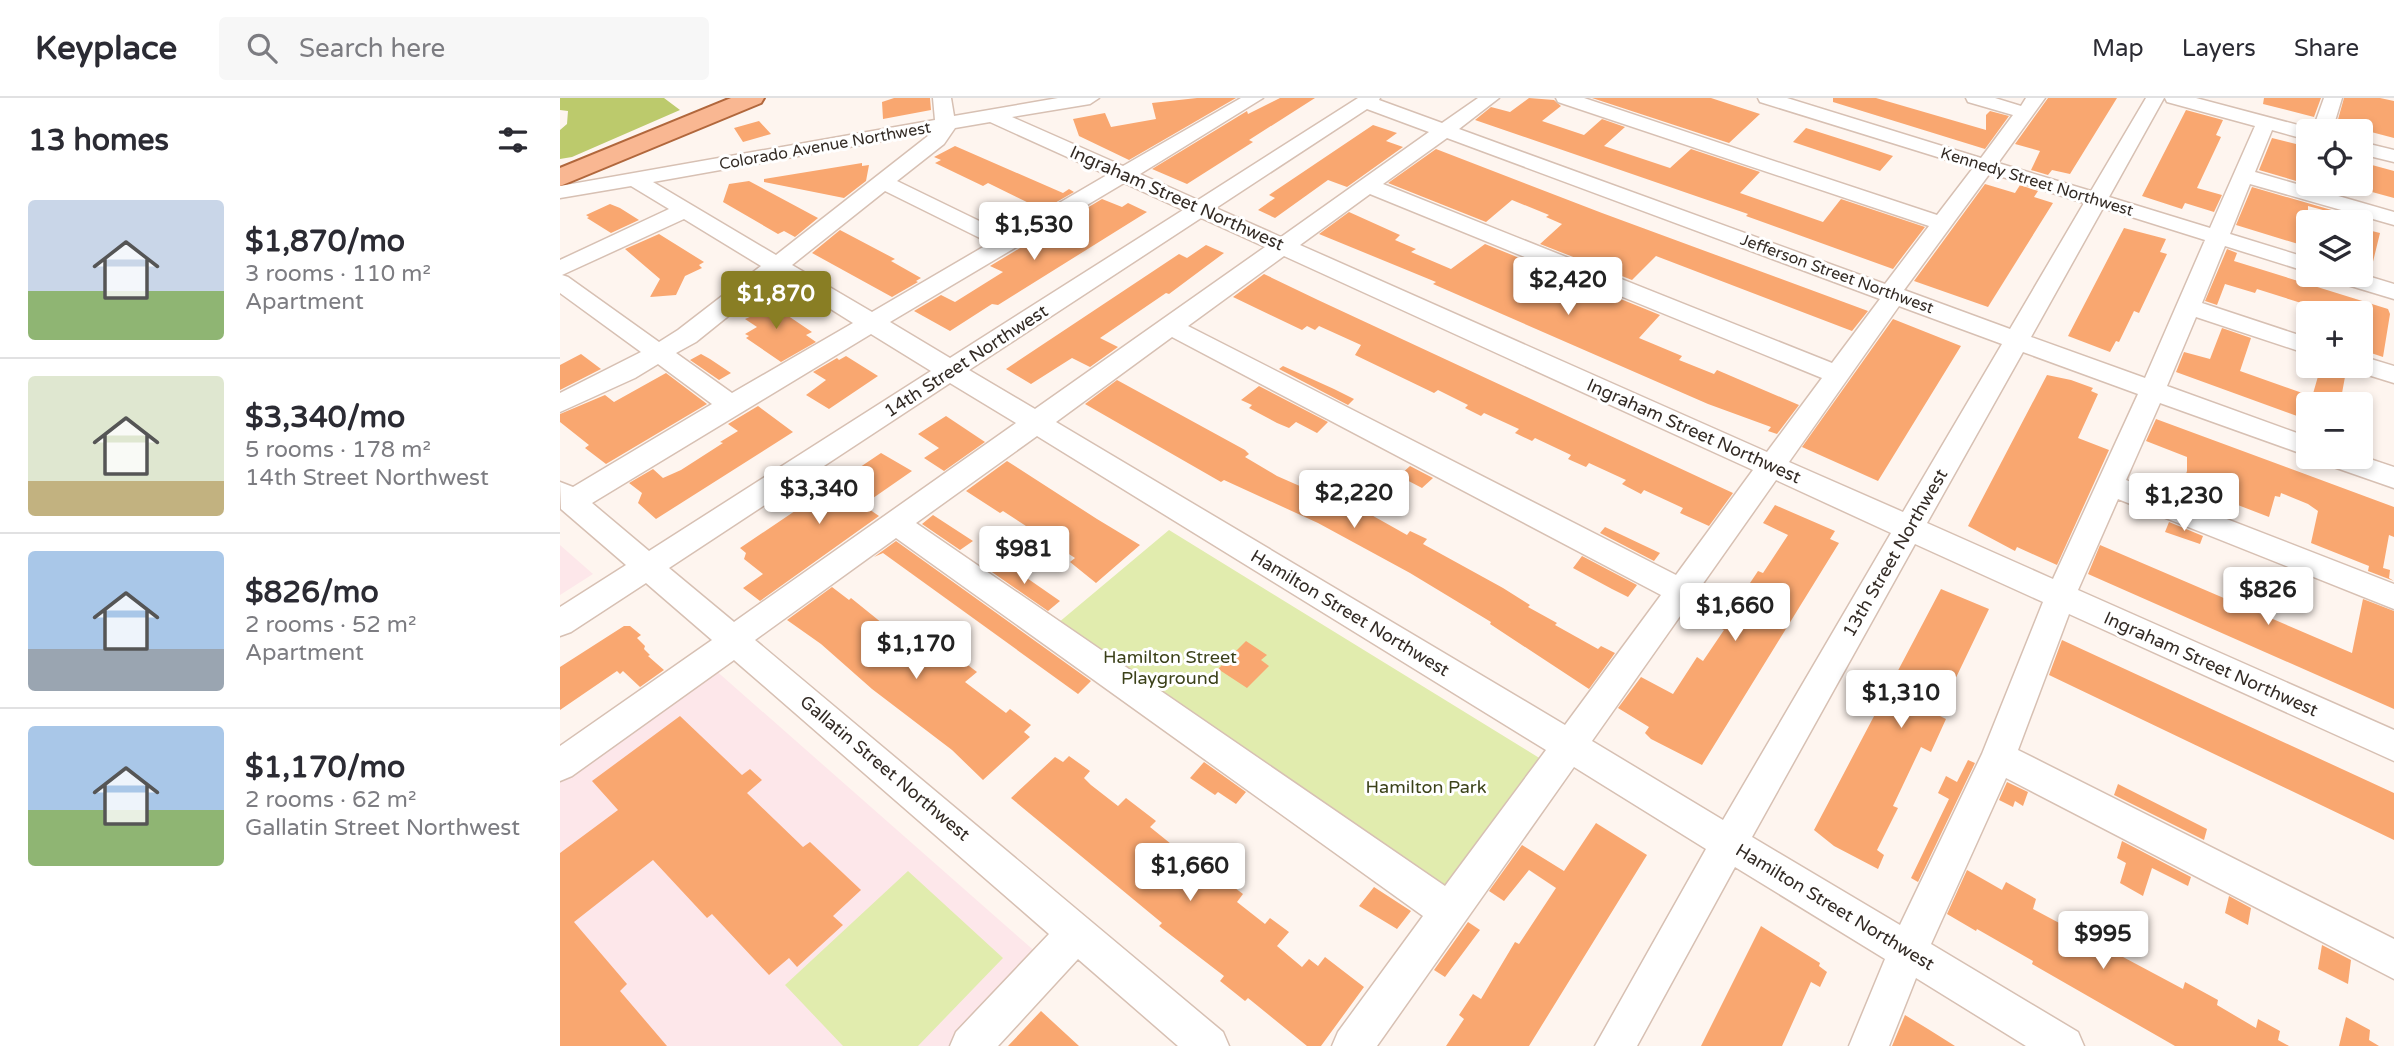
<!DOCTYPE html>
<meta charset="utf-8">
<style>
body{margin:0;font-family:"Varela Round",sans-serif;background:#f7f7f7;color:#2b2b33;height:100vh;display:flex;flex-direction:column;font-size:26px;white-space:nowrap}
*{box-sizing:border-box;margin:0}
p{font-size:23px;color:#7c7c81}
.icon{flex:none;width:38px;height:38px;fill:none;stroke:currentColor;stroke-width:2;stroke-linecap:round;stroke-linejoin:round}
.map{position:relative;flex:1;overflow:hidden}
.drawer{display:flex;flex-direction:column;background:#fff;width:560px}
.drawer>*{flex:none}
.buttons{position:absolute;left:1736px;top:21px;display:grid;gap:14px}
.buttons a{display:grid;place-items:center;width:77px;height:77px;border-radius:7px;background:#fff;box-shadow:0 4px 10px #0003;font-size:35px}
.price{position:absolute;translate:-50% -60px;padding:0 16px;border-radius:7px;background:#fff;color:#222;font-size:23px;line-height:46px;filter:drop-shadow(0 2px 4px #0008)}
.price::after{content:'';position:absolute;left:50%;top:42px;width:21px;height:16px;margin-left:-10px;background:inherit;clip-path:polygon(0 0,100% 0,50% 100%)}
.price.selected{background:#897e24;color:#fff}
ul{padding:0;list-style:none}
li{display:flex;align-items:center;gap:21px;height:175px;padding:0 28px}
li+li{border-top:2px solid #e1e1e2}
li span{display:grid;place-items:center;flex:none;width:196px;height:140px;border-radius:7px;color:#555}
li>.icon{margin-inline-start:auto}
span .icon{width:84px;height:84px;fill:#fffc;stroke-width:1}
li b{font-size:30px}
h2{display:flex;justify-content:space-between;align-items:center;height:84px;padding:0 28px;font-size:30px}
header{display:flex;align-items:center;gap:42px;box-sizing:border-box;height:98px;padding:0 35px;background:#fff;border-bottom:2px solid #e1e1e2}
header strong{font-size:33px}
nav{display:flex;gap:38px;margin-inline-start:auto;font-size:24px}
.search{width:490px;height:63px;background:#f7f7f7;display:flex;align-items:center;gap:18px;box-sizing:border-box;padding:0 24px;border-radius:7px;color:#7c7c81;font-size:26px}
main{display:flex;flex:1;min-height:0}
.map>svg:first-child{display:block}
.education{fill:#fde7ea}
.green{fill:#e1ecae}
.forest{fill:#bcca6c}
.building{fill:#f9a770}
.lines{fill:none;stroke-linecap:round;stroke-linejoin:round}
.minor-casing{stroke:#d7c0b3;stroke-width:3}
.major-casing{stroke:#b1673c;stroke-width:4}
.minor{fill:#fff;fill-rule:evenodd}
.major{fill:#f9b792;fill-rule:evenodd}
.labels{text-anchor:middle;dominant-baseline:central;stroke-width:6;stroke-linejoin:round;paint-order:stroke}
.far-street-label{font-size:16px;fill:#332b25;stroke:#fff}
.street-label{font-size:18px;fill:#332b25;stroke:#fff}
.park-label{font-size:18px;fill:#3b4119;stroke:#fff}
</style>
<header>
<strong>Keyplace</strong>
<div class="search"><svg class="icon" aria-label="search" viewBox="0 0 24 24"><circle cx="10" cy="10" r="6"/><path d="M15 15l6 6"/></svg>Search here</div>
<nav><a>Map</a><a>Layers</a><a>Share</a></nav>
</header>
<main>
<section class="drawer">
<h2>13 homes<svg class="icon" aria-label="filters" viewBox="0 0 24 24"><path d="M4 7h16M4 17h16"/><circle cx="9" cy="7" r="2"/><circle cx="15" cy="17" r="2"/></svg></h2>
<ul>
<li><span style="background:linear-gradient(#c9d6e8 65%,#8fb573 0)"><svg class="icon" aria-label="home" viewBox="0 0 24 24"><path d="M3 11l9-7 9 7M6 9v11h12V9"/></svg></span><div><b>$1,870/mo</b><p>3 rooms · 110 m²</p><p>Apartment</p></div></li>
<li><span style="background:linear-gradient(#dfe7d0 75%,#c2b280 0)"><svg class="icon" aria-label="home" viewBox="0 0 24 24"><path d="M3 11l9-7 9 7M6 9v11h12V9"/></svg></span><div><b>$3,340/mo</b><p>5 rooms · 178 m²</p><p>14th Street Northwest</p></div></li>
<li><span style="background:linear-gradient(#a9c7e8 70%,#9aa5b1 0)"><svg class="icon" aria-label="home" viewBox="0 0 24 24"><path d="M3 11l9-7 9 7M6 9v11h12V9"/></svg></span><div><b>$826/mo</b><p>2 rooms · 52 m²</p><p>Apartment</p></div></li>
<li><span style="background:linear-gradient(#a9c7e8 60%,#8fb573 0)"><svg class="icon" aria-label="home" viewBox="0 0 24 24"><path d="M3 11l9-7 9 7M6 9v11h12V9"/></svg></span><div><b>$1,170/mo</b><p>2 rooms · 62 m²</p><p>Gallatin Street Northwest</p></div></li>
</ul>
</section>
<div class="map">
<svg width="1834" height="948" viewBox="0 0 1834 948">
<rect width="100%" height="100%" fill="#fef5ef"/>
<!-- education -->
<path class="education" d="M0 447 33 476 0 497Z
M153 570 478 856 390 948H0V681Z"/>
<!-- green -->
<path class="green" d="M609 432 989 666 896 800 498 525Z
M348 773 443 860 358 948H283L225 887Z"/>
<!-- forest -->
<path class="forest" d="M0 0H104L120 12 12 59 0 61V32L7 26 8 13 0 12Z"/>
<!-- building -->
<path class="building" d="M334 0H370L371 12 323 21 322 4Z
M637 0H676L569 62 519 38 513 21 545 15 551 29 596 21 592 5Z
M720 0H755L689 42 693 44 627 86 592 71 687 13 688 16Z
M969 0 994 2 1001 8 982 23 1024 37 1042 21 1065 29 1044 48 1110 70 1131 51 1200 74 1180 95 1263 124 1281 101 1365 129 1333 171 1186 118 1188 116 915 22 931 9 950 14Z
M1032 0H1151L1200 16 1169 45Z
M1273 0H1316L1426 32V17L1430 13 1449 18 1425 51 1273 4Z
M1488 0H1557L1510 76 1492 72 1488 77 1471 72 1480 53 1455 46Z
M1704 0H1761L1754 19 1703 6Z
M1784 0H1820L1834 3V40L1777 25Z
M1626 12 1663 22 1656 37 1661 39 1637 90 1662 97 1654 114 1625 105 1622 111 1582 98Z
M199 23 211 36 183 44 174 30Z
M813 27 837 35 826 43 843 49 787 89 768 82 715 120 698 112 715 100 709 97Z
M1246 30 1309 50 1333 58 1320 73 1233 44Z
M1712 40 1748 49V86H1768L1781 89 1780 96 1699 72Z
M395 48 503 95 509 91 514 94 446 133 440 130 477 109 428 85 423 88 375 65 381 62 374 59Z
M876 51 1042 115 1308 213 1292 233 1096 158 1072 182 980 146 1002 126 986 119 989 117 952 102 926 124 828 85Z
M1801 64 1834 73V100L1801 91Z
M302 65V68L309 67 306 83 284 100 204 84V81Z
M189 83 258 120 235 139 224 133 218 136 163 104 169 86Z
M1425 86 1455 95 1460 87 1478 93 1474 99 1493 105 1428 209 1354 183Z
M1692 89 1775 113 1774 115 1748 108V149L1676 127Z
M542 101 562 109 568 105 587 114 438 207 432 206 390 233 354 213 381 197 395 204 443 174 430 168Z
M50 106 60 110 79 122 51 135 27 120 29 119 26 117Z
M789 114 840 137 835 142 856 151 851 154 891 171 925 146 1100 217 1079 240 1122 258 1119 262 1154 276 1157 272 1239 307 1217 336 1208 333 1211 329 1148 306 873 186 876 184 759 136Z
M1564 130 1606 141 1600 154 1607 156 1579 215 1574 213 1559 244 1556 243 1550 254 1508 238Z
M1804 131 1820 135 1810 176 1801 173V142Z
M280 132 335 161 331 163 361 180 356 183 358 184 332 199 252 155Z
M99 136 144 164 139 167 142 170 125 178 116 197 90 199 100 181 65 151Z
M646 147 664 155 609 196 606 195 540 240 558 249 530 269 512 260 471 286 446 271 619 156 627 160Z
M1667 151 1677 155 1674 163 1828 211 1830 216 1823 259 1802 252 1807 226 1801 224V215H1773L1697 191 1695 195 1665 186 1657 207 1645 203Z
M704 176 758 202 1173 395 1149 428 1120 415 1123 410 1084 392 1081 396 1062 386 1066 382 1029 365 1026 369 1008 361 1011 357 975 340 972 343 955 335 959 331 924 315 921 318 905 310 908 307 878 292 874 295 795 257 801 247 759 228 755 232 747 228 742 232 673 199Z
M200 199 252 234 246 237 256 244 221 264 186 240 189 238 185 236 197 229 185 221 192 218 181 211Z
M1333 221 1401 248 1318 383 1242 349Z
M1662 230 1691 240 1680 273 1748 297V322L1616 274 1624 254 1650 261Z
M21 256 41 271 0 292V267Z
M141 256 150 261 171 275 159 282 130 262Z
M286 258 318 278 269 311 246 297 266 282 253 274 277 260 279 262Z
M723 268 774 291 794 301 788 307 719 271Z
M1761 268H1787L1780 306H1750Z
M106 275 147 306 46 366 25 350 29 347 0 324V316L45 297 54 304Z
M1487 277 1511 282 1533 290 1531 293 1538 296 1518 340 1549 352 1497 467 1457 449 1455 453 1408 428Z
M557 282 685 352 689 356 685 359 717 378 742 389 744 387 794 412 799 410 847 437 850 433 867 441 863 446 943 490 970 507 968 509 997 525 995 527 1038 551 1041 548 1055 555 1029 591 930 526 931 524 850 475 758 425 664 382 661 384 525 306Z
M699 288 768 324 757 335 736 324 729 330 717 325 689 310 692 307 681 302Z
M198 308 233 334 96 421 78 405 82 395 69 385 93 371 103 380 121 372 163 345 160 344 178 333 168 326Z
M386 318 425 344 384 373 364 360 379 350 358 336Z
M1596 321 1834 409V439L1829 437 1823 470 1830 472 1829 480 1834 483 1808 473 1809 468 1751 445 1758 413 1748 406 1721 395 1720 399 1715 398 1709 419 1670 404 1666 418 1618 399 1627 373V359L1586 343Z
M321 355 352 373 303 407 319 418 200 503 183 490 203 476 184 461 186 455 180 450Z
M447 363 537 421 580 447 536 485 510 464 515 460 443 413 440 415 406 393Z
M850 368 873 380 862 390 839 378Z
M1215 407 1275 433 1270 441 1279 445 1142 667 1091 641 1085 635 1089 629 1058 610 1081 579 1113 596 1137 559 1143 563 1164 532 1126 514 1143 490 1176 506 1198 473 1203 475 1228 437 1203 425Z
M373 417 413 443 400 452 362 426Z
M1609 424 1643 438 1640 446 1605 434Z
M1045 429 1083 447 1100 455 1094 463 1040 435Z
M336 443 531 583 518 596 323 455 314 459Z
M1540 447 1792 555 1803 501 1834 513V611L1528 476Z
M1022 458 1077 487 1068 499 1052 491 1013 470Z
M441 462 500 503 488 513 429 472Z
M272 489 289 502 291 500 338 538 343 534 365 552 372 547 392 562 396 558 417 574 405 584 446 615 450 611 471 627 464 634 470 639 423 682 392 652 312 591 261 546 227 522Z
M1381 491 1429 511 1378 617 1386 621 1371 654 1361 649 1333 708 1338 710 1317 752 1324 757 1318 771 1274 748 1254 732Z
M64 528H70L81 537 77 540 85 548 84 551 90 557 88 558 104 572 80 589 63 573 60 576 57 573 0 612V569Z
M1502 542 1834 695V742L1489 577Z
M686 543 707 557 701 562 709 568 687 590 658 571Z
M120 618 182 677 190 671 202 682 187 695 243 749 250 744 301 792 273 818 283 827 237 869 229 860 209 877 152 816 147 820 93 762 14 824 67 886 60 893 107 948H0V755L58 712 32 683Z
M509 658 530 673 524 680 531 687 558 708 566 700 596 723 590 729 621 754 619 756 654 783 659 778 683 796 677 804 705 826 710 820 729 834 717 848 742 869 749 861 758 868 765 859 804 889 761 948H747L688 900 685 903 660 883 664 878 599 828 602 825 451 700 495 659 503 664Z
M1408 662 1415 665 1358 784 1351 780 1389 701 1378 695 1386 678 1397 684Z
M644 664 686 694 676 706 658 694 655 697 630 680Z
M1447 684 1468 694 1463 708 1455 703 1453 709 1439 702Z
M1558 686 1647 731 1644 742 1554 697Z
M1036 725 1087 757 969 948H886L904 921 899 917 913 896 921 901 955 844 959 846 996 790 969 772 944 803 929 793 962 747 1004 773Z
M1562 743 1631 779 1628 788 1592 770 1583 798 1560 785 1566 765 1557 760Z
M1407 772 1442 792 1446 784 1476 801 1473 811 1623 891 1625 884 1658 902 1657 907 1696 930 1698 921 1720 933 1718 942 1729 948H1615L1472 866 1473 863 1417 831 1416 833 1387 816Z
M814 789 851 813 837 831 799 808Z
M1669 798 1691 810 1688 827 1665 815Z
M908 824 920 832 885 879 874 872Z
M1201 828 1260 865 1259 868 1267 874 1260 889 1251 884 1222 948H1141Z
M1762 847 1791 862 1788 886 1758 871Z
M481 913 519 948H448Z
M1345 917 1368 931 1395 948H1332Z
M1786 919 1810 932 1809 942 1819 948H1779Z"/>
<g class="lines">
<defs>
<path id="minor" d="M373 0H391L394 18 498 0H539L530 6 452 19 563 68 681 0H703L580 76 638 102 798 0H820L819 2 882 25 918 0H939L899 31 1325 186 1369 128 998 4 996 0H1024L1377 117 1413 70 1200 4 1198 0H1227L1421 60 1453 17 1408 4 1406 0H1435L1461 8 1466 0H1485L1438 65 1531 93 1586 0H1604L1549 99 1650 130 1695 28 1607 4 1605 0H1636L1753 31 1764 0H1782L1772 33H1748V42L1712 32 1695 74 1834 114V127L1690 86 1670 136 1748 160V174L1665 148 1642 205 1748 240V256L1636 219 1607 288 1748 339V358L1600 305 1566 382 1834 486V511L1558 401 1518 492 1834 632V663L1509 516 1458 652 1834 841V881L1446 680 1371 846 1518 934 1524 948H1466L1356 880 1329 948H1289L1325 861 1175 769 1077 948H1035L1146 751 1014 669 817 948H772L778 934 863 818 336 440 195 542 663 934 669 948H618L518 861 438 948H390L396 934 489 836 174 562 12 678 0 683V648L152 542 86 485 11 534 0 538V509L66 467 1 411 0 384 13 389 152 306 98 266 75 280 0 314V295L81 254 0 195V162L109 111 71 88 0 100V88L375 22ZM807 11 869 34 721 139 656 110ZM430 24 547 77 446 136 337 83 384 46 395 30ZM373 34 216 157 93 84ZM887 40 1320 201 1272 265 823 86ZM1430 75 1524 105 1450 231 1344 192ZM564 85 623 112 390 260 330 224ZM325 93 430 145 312 214 232 167ZM810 96 1262 280 1207 354 740 147ZM1543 110 1645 142 1585 280 1471 239ZM641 120 705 149 475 311 409 272ZM124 121 201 168 118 232 99 244 8 179 2 177ZM724 158 1193 372 1116 477 628 228ZM218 178 293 225 172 295 116 255 136 244ZM1339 208 1442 246 1343 414 1229 364ZM311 236 371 273 89 453 32 405ZM612 239 1101 497 1005 627 496 324ZM1463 254 1578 296 1493 481 1367 425ZM390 285 456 325 174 524 109 470ZM477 338 986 652 885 788 356 425ZM1216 382 1331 435 1163 722 1032 643ZM1355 446 1483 504 1422 656 1340 827 1192 739Z
M1801 44 1834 52V64L1801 56Z
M1801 176 1834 186V201L1771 182 1768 177Z
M1801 258 1834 268V285L1792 272 1790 268H1801Z
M1801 358 1834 369V390L1765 366 1761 359Z"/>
<path id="major" d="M171 0H204L201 5 0 88V70Z"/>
</defs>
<!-- minor casing -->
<use href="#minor" class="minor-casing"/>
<!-- major casing -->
<use href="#major" class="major-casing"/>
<!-- minor -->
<use href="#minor" class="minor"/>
<!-- major -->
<use href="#major" class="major"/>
</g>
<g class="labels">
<!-- far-street labels -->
<g class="far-street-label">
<text transform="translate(265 48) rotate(-10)">Colorado Avenue Northwest</text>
<text transform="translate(1477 84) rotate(17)">Kennedy Street Northwest</text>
<text transform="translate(1277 176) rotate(20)">Jefferson Street Northwest</text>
</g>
<!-- street labels -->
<g class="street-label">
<text transform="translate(617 100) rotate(24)">Ingraham Street Northwest</text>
<text transform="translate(406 263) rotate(-33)">14th Street Northwest</text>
<text transform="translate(1134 333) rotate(24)">Ingraham Street Northwest</text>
<text transform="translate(1335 455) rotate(-60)">13th Street Northwest</text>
<text transform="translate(790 515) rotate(31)">Hamilton Street Northwest</text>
<text transform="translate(1651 566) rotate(24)">Ingraham Street Northwest</text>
<text transform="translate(325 670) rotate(40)">Gallatin Street Northwest</text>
<text transform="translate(1275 809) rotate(31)">Hamilton Street Northwest</text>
</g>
<!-- park labels -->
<g class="park-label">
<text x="610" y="559">Hamilton Street<tspan x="610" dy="21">Playground</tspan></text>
<text x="866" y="689">Hamilton Park</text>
</g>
</g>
</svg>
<div class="buttons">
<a><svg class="icon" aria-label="locate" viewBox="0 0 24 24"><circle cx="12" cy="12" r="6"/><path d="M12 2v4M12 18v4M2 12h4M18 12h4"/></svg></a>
<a><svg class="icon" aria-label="layers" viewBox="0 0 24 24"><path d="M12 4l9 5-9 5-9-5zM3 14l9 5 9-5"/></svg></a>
<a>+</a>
<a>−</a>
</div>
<b class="price" style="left:474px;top:164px">$1,530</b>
<b class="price" style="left:1008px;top:219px">$2,420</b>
<b class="price selected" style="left:216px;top:233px">$1,870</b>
<b class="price" style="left:259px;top:428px">$3,340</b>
<b class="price" style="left:794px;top:432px">$2,220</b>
<b class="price" style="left:1624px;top:435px">$1,230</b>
<b class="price" style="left:464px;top:488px">$981</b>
<b class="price" style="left:1708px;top:529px">$826</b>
<b class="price" style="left:1175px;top:545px">$1,660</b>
<b class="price" style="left:356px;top:583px">$1,170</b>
<b class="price" style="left:1341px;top:632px">$1,310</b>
<b class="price" style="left:630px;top:805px">$1,660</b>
<b class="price" style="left:1543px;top:873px">$995</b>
</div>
</main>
